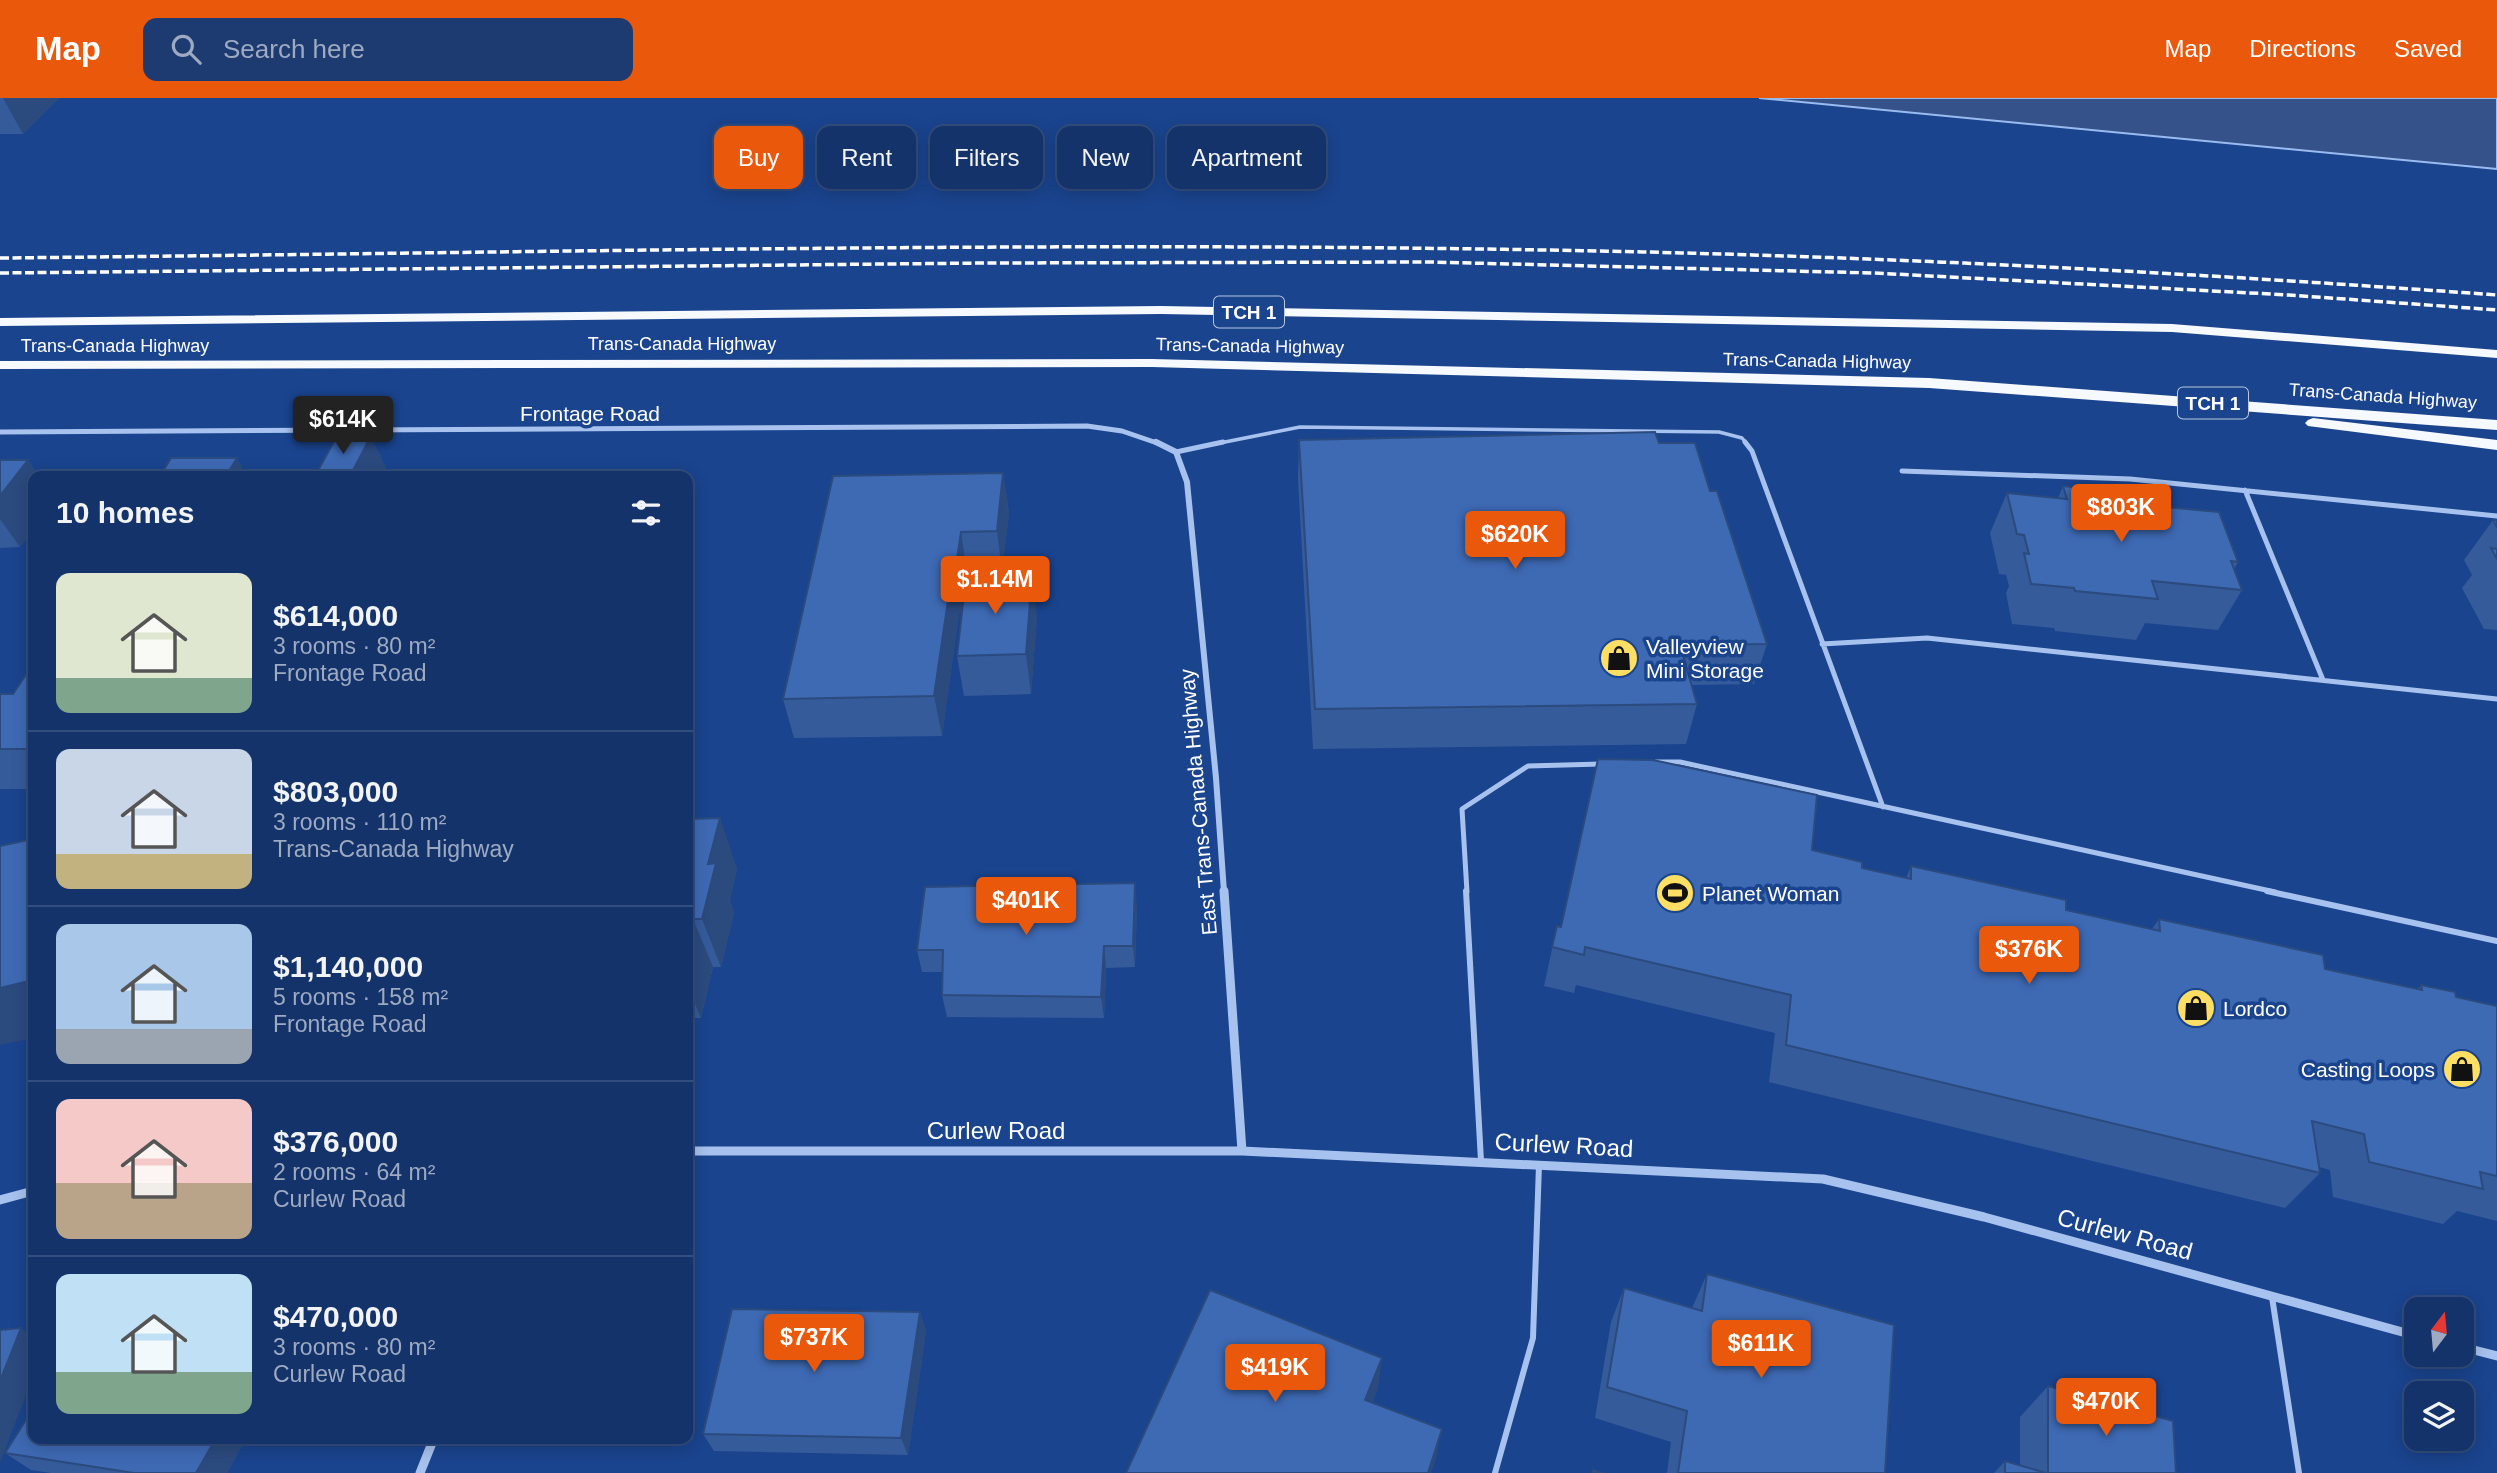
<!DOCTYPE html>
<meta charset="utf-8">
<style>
body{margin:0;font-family:Arial,sans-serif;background:#1d3b70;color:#f1f3f6;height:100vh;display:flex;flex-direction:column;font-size:26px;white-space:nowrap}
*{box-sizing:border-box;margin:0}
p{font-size:23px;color:#9daac1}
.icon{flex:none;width:38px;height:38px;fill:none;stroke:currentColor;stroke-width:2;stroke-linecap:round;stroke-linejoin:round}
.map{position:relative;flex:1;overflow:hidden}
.panel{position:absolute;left:28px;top:373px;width:665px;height:973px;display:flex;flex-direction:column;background:#14336a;border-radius:14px;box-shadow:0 4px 18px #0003,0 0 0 2px #334e7e}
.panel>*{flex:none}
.banner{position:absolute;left:714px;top:28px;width:665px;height:63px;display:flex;gap:14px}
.needle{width:46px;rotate:16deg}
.buttons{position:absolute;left:2404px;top:1199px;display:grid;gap:14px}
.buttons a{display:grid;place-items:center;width:70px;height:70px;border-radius:14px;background:#14336a;box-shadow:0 4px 18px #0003,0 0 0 2px #334e7e;font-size:35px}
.price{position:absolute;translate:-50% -60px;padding:0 16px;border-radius:7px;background:#ea580c;color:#fff;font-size:23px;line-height:46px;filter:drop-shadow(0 2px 4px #0008)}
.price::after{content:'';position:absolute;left:50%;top:42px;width:21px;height:16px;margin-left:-10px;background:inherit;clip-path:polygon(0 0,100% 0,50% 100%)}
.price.current{background:#222;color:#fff}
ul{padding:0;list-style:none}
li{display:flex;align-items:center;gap:21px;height:175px;padding:0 28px}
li+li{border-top:2px solid #334e7e}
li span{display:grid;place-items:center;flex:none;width:196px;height:140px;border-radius:14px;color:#555}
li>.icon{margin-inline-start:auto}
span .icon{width:84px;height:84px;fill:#fffc;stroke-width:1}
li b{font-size:30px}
h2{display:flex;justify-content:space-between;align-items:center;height:84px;padding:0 28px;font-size:30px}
.pill{padding:0 24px;border-radius:14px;background:#14336a;box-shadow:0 4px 18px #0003,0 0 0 2px #334e7e;font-size:24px;line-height:63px}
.pill.current{background:#ea580c;color:#fff}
header{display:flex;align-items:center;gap:42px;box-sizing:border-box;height:98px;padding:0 35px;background:#ea580c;color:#fff}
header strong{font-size:33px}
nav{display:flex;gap:38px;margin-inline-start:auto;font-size:24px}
.search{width:490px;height:63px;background:#1d3b70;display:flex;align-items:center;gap:18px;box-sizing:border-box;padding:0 24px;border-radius:14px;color:#9daac1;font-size:26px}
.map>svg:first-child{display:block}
.water{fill:#35538a;stroke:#9abbf0;stroke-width:2}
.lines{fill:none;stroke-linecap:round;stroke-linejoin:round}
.service-far2{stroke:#a7c2ee;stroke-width:3.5}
.service-far1{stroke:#a7c2ee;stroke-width:5}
.service{stroke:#a7c2ee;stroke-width:6}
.minor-far2{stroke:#a7c2ee;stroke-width:5}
.minor-far1{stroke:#a7c2ee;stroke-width:6}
.minor{stroke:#a7c2ee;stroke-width:9}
.trunk{fill:#f6f9ff;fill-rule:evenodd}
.rail{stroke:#fff;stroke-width:3.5;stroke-dasharray:9 3.5;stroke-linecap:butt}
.wall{fill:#355b9b}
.shaded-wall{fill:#2b4a7e}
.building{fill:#3e6ab4;stroke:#2b4a7e;stroke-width:2}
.labels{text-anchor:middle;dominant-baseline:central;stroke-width:7;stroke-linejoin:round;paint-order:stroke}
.far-street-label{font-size:18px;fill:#fff;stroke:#1a448e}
.shield{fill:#1a448e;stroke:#bac7dd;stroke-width:2}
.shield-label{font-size:19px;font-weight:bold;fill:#fff}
.street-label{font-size:21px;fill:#fff;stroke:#1a448e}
.poi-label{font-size:21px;fill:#fff;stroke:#1a448e;text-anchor:start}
.near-street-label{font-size:24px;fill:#fff;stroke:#1a448e}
</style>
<header>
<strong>Map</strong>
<div class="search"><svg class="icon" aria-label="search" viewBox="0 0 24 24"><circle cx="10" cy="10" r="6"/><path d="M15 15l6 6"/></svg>Search here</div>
<nav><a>Map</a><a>Directions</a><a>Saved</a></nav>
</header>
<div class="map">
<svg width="2497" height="1375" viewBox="0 0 2497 1375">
<rect width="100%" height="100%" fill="#1a448e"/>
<!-- water -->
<path class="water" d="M1759 0H2497V71Z"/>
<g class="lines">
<!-- service-far2 -->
<path class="service-far2" d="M1215 346 1300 329 1719 334 1742 340 1747 346"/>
<!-- service-far1 -->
<path class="service-far1" d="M1745 344 1752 353 1883 709
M1176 354 1223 344
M1902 373 2130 381 2497 418
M2245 392 2323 582
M1822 546 1927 540 2497 601
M1656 664H1680L2275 794
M1467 794 1462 711 1528 668 1601 666"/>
<!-- service -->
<path class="service" d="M1466 793 1481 1063
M2267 793 2497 843
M2272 1199 2299 1375
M1495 1375 1533 1240 1539 1067"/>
<!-- minor-far2 -->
<path class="minor-far2" d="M0 334 1087 328 1122 333 1160 346"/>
<!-- minor-far1 -->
<path class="minor-far1" d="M1156 344 1176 354 1187 384 1216 680 1224 794"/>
<!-- minor -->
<path class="minor" d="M1224 793 1242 1053
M688 1053H1242L1823 1081 1984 1119 2417 1238
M0 1102 33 1093
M2462 1249 2497 1258
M420 1375 434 1340"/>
<!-- trunk -->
<path class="trunk" d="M1161 208 2172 226 2497 252V260L2172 234 1161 216 0 228V220Z
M1152 261 1929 280 2497 322V332L1929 290 1152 269 0 271V263Z
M2313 320 2497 342V352L2308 328 2305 325 2308 322Z"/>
<!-- rail -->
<path class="rail" d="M0 160C515 155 1030 143 1544 152 1862 157 2180 174 2497 197
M0 175 985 165 1429 164 1874 175 2289 197 2497 212"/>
</g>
<!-- wall -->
<path class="wall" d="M0 0H59L23 36H0Z
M1299 342 1659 345 1710 393 1767 546 1754 586 1691 587 1697 606 1686 646 1313 651 1298 381Z
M0 362H28L39 378H33V431L20 449 0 450Z
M1003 375 1009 415 1002 473 967 474 966 479 1037 518 1031 596 964 598 957 558 962 515 959 516 942 638 794 640 783 601Z
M2063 388 2121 405 2238 464 2234 471 2242 492 2218 532 2145 525 2136 542 2055 533 2054 530 2012 526 2006 495 2009 488 2006 477 1999 476 1990 435 2007 395 2058 400Z
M2493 422H2497V532L2484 531 2462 490 2472 477 2464 462Z
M33 566V691H0V596H13Z
M688 721 737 770 730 802 734 815 721 869H713L701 920H688Z
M1812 752 1862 770 1906 780 1911 768 2066 812 2152 831 2159 821 2325 871 2418 891 2421 887 2456 899 2497 908V1123L2457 1113 2443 1126 2333 1099 2330 1072 2319 1069 2320 1075 2285 1110 1769 984 1775 935 1576 887 1574 895 1544 888 1557 828 1560 829Z
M1137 808 1135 869 1106 870 1104 920 947 919 942 897V874H922L917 852Z
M1707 1176 1885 1375H1667L1671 1344 1595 1320 1611 1224 1624 1190 1692 1210Z
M920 1214 926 1233 908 1357 714 1353 703 1336Z
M2048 1288 2176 1375H1994L2005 1363 2020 1367V1319Z
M33 1340H246L227 1375H51L31 1372 5 1355Z"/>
<!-- shaded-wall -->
<path class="shaded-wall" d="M3 0H59L23 36Z
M371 338 390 378H350Z
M237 360 247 378H226Z
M28 362 39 378H33V431L20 449 0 421V398Z
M1003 375 1009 415 1002 473 997 433Z
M961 434 967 474 962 515 959 516 942 638 934 598 952 475Z
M1032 478 1037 518 1031 596 1026 556Z
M720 720 737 770 730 802 734 815 721 869 702 821 708 766Z
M1135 785 1137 808 1135 869 1133 848Z
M693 821 713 869 701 920 688 889V842Z
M1104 848 1106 870 1104 920 1101 899Z
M33 882V940L0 947V890Z
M920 1214 926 1233 908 1357 901 1340Z
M21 1230 33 1240V1279L0 1365V1283Z
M1382 1260 1378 1291 1361 1333 1365 1302Z
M1442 1331 1436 1361 1431 1375H1428Z
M216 1340H246L227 1375H196Z"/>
<!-- building -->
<path class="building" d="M1655 334 1659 345H1695L1710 393H1717L1767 546 1680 547 1697 606 1315 611 1299 342Z
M337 338H371L350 378H315Z
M171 360H237L226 378H160Z
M0 362H28L0 398Z
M1003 375 997 433 961 434 955 475H952L934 598 783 601 833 378Z
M2063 388 2117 393 2121 405 2219 414 2238 464 2231 463 2242 492 2152 483 2158 501 2075 493 2074 490 2031 486 2024 455 2029 456 2024 437 2017 436 2007 395 2067 401Z
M2493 422H2497V429Z
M2491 450 2497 451V461Z
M1032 478 1026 556 957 558 966 479Z
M33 566V651H0V596H13Z
M1598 661 1653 662 1817 697 1812 752 1862 764V770L1911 781V768L2066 802V812L2160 833 2159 821 2323 857 2325 871 2422 892 2421 887 2455 894 2456 899 2497 908V1078L2480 1074 2483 1091 2369 1064 2364 1036 2312 1023 2320 1075 1786 947 1791 897 1585 849 1584 857 1552 849 1557 828 1561 829Z
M720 720 708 766 716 765 702 821H693L688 842V721Z
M33 741V882L0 890V748Z
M1135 785 1133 848H1104L1101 899 942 897 943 852H917L925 789Z
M1707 1176 1894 1227 1885 1375H1678L1687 1313 1607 1289 1624 1190 1702 1213Z
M1210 1192 1382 1260 1365 1302 1442 1331 1428 1375H1126Z
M732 1211 920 1214 901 1340 703 1336Z
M21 1230 0 1283V1232Z
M2048 1288 2173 1323 2176 1375H2048Z
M33 1311V1340H216L196 1375H134L5 1355Z
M2005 1363 2046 1375H2005Z
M1593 1372 1603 1375H1593Z"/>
<!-- icons -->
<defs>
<symbol id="shop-disc" viewBox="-11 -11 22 22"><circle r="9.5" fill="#ffde64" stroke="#1a448e"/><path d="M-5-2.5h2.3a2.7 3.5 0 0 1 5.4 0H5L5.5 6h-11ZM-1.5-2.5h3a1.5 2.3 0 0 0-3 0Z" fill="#111"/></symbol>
<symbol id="stadium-disc" viewBox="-11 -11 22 22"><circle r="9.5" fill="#ffde64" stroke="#1a448e"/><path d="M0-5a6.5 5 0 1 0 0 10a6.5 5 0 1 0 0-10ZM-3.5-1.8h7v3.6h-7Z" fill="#111"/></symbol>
</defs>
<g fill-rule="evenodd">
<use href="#shop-disc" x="1597" y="538" width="44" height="44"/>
<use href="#stadium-disc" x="1653" y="773" width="44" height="44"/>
<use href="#shop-disc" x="2174" y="888" width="44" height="44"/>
<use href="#shop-disc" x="2440" y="949" width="44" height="44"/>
</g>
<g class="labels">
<!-- far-street labels -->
<g class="far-street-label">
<text x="682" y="246">Trans-Canada Highway</text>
<text x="115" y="248">Trans-Canada Highway</text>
<text transform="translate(1250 248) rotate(1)">Trans-Canada Highway</text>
<text transform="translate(1817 263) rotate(1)">Trans-Canada Highway</text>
<text transform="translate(2383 298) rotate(4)">Trans-Canada Highway</text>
</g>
<!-- shield labels -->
<g class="shield">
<rect x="1214" y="198.5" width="70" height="31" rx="5"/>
<rect x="2178" y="289.5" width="70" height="31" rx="5"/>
</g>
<g class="shield-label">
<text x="1249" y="214">TCH 1</text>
<text x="2213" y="305">TCH 1</text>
</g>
<!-- street labels -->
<g class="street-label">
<text x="590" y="315">Frontage Road</text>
<text transform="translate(1198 704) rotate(-95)">East Trans-Canada Highway</text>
</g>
<!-- poi labels -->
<g class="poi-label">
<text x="1646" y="548">Valleyview<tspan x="1646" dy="24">Mini Storage</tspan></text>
<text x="1702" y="795">Planet Woman</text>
<text x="2223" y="910">Lordco</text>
<text x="2435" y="971" text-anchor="end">Casting Loops</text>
</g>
<!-- near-street labels -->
<g class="near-street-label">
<text x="996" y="1032">Curlew Road</text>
<text transform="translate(1564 1047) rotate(3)">Curlew Road</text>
<text transform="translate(2125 1136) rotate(15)">Curlew Road</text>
</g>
</g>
</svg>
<div class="buttons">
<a><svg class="needle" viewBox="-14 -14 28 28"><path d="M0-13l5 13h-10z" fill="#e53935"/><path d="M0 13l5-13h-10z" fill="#9daac1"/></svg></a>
<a><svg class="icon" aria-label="layers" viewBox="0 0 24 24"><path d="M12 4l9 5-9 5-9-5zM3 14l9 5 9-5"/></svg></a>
</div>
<b class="price current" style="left:343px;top:358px">$614K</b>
<b class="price" style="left:2121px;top:446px">$803K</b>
<b class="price" style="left:1515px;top:473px">$620K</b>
<b class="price" style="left:995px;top:518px">$1.14M</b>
<b class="price" style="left:1026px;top:839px">$401K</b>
<b class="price" style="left:2029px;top:888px">$376K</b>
<b class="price" style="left:814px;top:1276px">$737K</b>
<b class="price" style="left:1761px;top:1282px">$611K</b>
<b class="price" style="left:1275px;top:1306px">$419K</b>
<b class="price" style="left:2106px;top:1340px">$470K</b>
<div class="banner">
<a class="pill current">Buy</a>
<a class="pill">Rent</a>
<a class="pill">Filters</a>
<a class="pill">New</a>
<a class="pill">Apartment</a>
</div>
<section class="panel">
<h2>10 homes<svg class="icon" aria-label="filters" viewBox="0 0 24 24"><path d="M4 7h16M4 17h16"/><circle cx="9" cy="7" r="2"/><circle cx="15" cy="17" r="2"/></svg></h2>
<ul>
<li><span style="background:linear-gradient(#dfe7d0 75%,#7fa58c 0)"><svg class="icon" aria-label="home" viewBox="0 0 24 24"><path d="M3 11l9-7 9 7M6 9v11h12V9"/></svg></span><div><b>$614,000</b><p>3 rooms · 80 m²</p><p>Frontage Road</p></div></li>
<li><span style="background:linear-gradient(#c9d6e8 75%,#c2b280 0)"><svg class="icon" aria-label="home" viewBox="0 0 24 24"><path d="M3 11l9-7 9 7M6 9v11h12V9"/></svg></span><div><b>$803,000</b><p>3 rooms · 110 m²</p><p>Trans-Canada Highway</p></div></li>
<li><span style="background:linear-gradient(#a9c7e8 75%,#9aa5b1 0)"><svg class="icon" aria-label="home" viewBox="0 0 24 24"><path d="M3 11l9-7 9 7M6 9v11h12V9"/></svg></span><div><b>$1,140,000</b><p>5 rooms · 158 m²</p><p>Frontage Road</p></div></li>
<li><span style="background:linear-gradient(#f6c9c9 60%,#b9a48a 0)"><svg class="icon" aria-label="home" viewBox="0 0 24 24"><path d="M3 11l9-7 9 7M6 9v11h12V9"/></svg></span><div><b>$376,000</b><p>2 rooms · 64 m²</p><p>Curlew Road</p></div></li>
<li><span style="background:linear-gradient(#bfe0f5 70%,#7fa58c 0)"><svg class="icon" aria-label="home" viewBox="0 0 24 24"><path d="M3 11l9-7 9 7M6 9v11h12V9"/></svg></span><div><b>$470,000</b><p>3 rooms · 80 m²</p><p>Curlew Road</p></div></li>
</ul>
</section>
</div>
